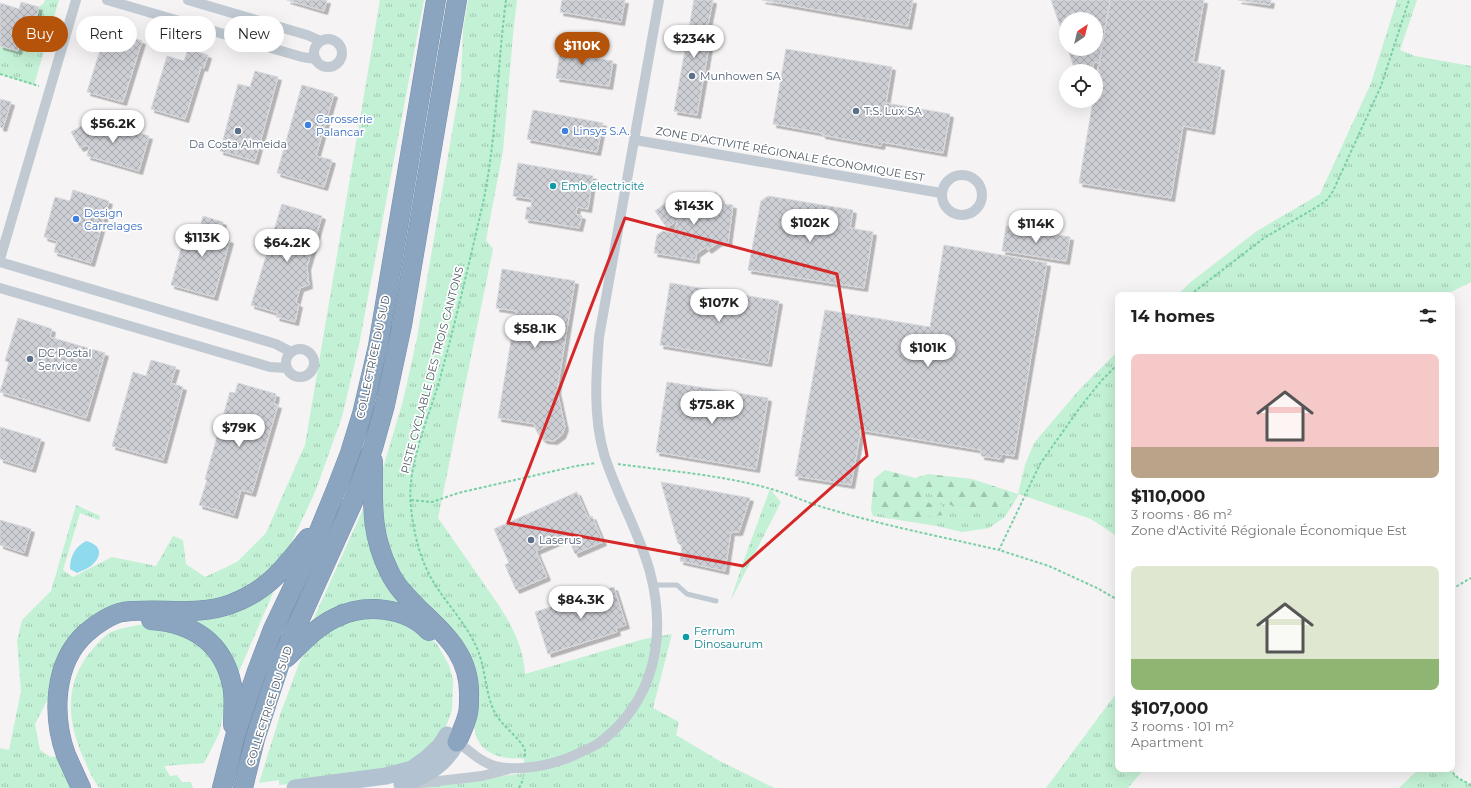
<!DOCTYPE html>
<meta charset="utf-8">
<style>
body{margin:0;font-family:Montserrat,sans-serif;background:#f2f2f2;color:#222;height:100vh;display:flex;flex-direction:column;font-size:15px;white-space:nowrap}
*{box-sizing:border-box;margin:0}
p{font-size:13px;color:#767676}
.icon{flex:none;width:22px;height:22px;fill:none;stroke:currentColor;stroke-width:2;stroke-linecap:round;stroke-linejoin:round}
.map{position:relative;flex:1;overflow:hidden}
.side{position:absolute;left:1115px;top:292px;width:340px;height:480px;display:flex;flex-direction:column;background:#fff;border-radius:8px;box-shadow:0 4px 16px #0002}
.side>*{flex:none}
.guide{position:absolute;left:12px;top:16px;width:380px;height:36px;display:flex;gap:8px}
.needle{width:26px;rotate:35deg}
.tools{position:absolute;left:1059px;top:12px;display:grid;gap:8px}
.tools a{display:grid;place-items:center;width:44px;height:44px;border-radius:50%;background:#fff;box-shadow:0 4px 16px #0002;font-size:20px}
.price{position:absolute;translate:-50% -34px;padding:0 9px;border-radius:14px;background:#fff;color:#222;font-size:13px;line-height:26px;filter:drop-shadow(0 1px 2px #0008)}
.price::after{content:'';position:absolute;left:50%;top:24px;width:12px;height:9px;margin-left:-6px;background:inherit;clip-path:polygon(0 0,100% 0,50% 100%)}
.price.active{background:#b45309;color:#fff}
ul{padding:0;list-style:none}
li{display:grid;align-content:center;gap:8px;height:212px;padding:0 16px}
li span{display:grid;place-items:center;height:124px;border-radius:8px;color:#555}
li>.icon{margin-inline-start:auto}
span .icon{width:72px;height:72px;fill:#fffc;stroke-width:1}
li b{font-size:17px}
h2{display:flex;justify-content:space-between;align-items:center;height:48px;padding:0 16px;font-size:17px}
.pill{padding:0 14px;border-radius:18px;background:#fff;box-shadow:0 4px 16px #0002;font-size:14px;line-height:36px}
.pill.active{background:#b45309;color:#fff}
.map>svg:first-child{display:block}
.grass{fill:url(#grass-tufts)}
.forest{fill:url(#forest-firs)}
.water{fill:#90daee}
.building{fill:url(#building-cross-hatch);stroke:#d7d9de;filter:url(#shadow)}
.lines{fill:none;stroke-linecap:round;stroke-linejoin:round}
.motorway-casing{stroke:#7690ad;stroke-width:20}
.path{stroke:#7ad0a6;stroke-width:2;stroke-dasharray:3 2;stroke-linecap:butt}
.service{stroke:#c1cad2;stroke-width:5}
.minor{stroke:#c1cad2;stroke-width:10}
.primary{stroke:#b3c2d1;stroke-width:17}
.motorway{stroke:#8ba5c1;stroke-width:19}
.marked{fill:none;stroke:#d62828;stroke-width:3;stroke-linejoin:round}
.service-dot{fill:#5c6f8a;stroke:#fff;stroke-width:1.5}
.shop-dot{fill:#3f7fe0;stroke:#fff;stroke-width:1.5}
.culture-dot{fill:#0f9aa8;stroke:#fff;stroke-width:1.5}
.labels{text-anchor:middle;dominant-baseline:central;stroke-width:3.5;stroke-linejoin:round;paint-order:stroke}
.service-label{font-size:11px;fill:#4e5e75;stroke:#fff;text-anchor:start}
.shop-label{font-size:11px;fill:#366cbe;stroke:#fff;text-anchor:start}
.street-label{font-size:11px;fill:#4a5661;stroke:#fff}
.culture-label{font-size:11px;fill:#0d838f;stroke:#fff;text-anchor:start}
</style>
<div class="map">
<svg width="1471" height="788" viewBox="0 0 1471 788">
<defs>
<pattern id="grass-tufts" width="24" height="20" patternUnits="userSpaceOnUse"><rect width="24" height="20" fill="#c3f1d5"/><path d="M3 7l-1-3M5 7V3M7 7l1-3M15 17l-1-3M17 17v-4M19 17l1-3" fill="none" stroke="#a0c6b0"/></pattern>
<pattern id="forest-firs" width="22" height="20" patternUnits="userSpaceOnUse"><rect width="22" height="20" fill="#c3f1d5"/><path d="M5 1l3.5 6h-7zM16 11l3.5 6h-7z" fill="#a0c6b0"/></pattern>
<pattern id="building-cross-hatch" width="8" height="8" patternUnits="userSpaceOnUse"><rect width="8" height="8" fill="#cdcfd5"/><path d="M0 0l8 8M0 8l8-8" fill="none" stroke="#a8abb0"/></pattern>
<filter id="shadow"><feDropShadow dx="3.5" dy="3.5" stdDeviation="0" flood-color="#0004"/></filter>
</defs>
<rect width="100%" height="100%" fill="#f5f3f3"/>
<!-- grass -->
<path class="grass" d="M45 0H59L34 85 0 74V46L18 51 26 24 34 26 39 7 44 3Z
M380 0H424L359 345 342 417 315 492 286 554 273 571 223 601 112 608 50 695 35 724 40 750 51 757 58 756 75 788H0V748L9 750 21 691 17 641 22 620 51 591 76 505 100 516 99 520 80 513 63 570 73 577 112 557 156 566 173 536 183 540 186 564 205 577 237 562 266 533 305 445Z
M468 0H517L513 35 503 151 486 240 493 249 438 518C452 538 466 558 480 578 501 609 523 636 525 674L644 639 672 634 653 708 679 722 676 735 718 760 774 788H420L524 773V759C517 758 509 759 502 757 466 748 474 718 477 690L394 571 379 522 382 471 403 401 417 338 461 80 463 30Z
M1397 0H1417L1400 50 1415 56 1471 66V282L1445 295H1177L1192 281 1257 231 1320 194 1371 83Z
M1118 351V537L1091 519 1019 494 1005 517 989 528 962 532 937 526 873 516 871 510 899 520 931 504 921 497 926 491 961 511 1005 506 1018 494 1025 465 1034 443 1080 389Z
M770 489 781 502 730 602 745 557Z
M369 496 406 600 396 606 309 629Z
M269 589 273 593 237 676 187 615Z
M379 614 420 629 437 644 449 665 453 680 452 710 444 732 423 756 386 773 279 785V780L259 783 281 712 300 661 318 636 337 622Z
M145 624 190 633 222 665 226 702 219 734 204 763 164 766 170 776 177 775 182 782H191L193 788H100C93 780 89 771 85 761 67 724 63 683 92 650 96 645 103 637 109 633 120 628 133 626 145 624Z
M1118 691V769H1144L1128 788H1046Z
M1419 769H1449L1458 778 1471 785V788H1399Z"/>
<!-- forest -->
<path class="forest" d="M885 470 915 478 928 474 972 479 1018 494 1005 506 961 511 926 491 921 497 931 504 938 502 944 508V515L899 520 871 510 874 479Z"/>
<!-- water -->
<path class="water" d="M86 541C102 545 103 556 91 566 87 569 81 571 77 573L70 569C70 556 75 547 86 541Z"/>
<!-- building -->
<path class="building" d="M287 0H327L324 11Z
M562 0H625L621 22 560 12Z
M694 0H713L705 40 710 41 697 115 674 111Z
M762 0H913L908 26Z
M1051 0H1110L1099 63 1094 62 1092 71H1075L1068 49H1096V19H1066V43Z
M1110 0H1204L1193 62 1221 67 1211 131 1183 126 1171 198 1079 183 1093 101H1096V83Z
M1238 0H1271L1270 5Z
M21 2 39 7 34 26 26 24 18 51 0 46V3L19 9Z
M102 25 124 32 123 35 142 41 123 102 87 92 102 44 97 42Z
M562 40 579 42 577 56 613 61 609 86 556 78Z
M188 49 208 55 204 68 201 67 185 119 151 109 167 56 184 61Z
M786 49 892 67 886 103 950 114 943 153 882 142 881 146 822 135V133L773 124Z
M255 71 278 77 255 161 220 151 238 84 250 87Z
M302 85 334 94 316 156 332 160 324 187 277 173Z
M0 99 11 102 3 128 0 127Z
M533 110 603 123 597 152 527 139Z
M97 121 149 136 139 171 87 156 89 148 87 145 80 148 71 132 87 123 92 132 94 130Z
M518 163 593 176 588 209 577 207 576 214 582 216 579 228 525 219 527 207H531L532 199 513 196Z
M73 190 109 201 91 263 54 252 57 241 44 237 55 197 70 201Z
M716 192 724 204 733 205 728 243 719 242 708 250 706 247 696 254V260L654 253 657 235 663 231 675 233 677 220 667 228 655 211 671 199 679 211 681 197 704 201Z
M768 196 853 210 850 228 873 232 864 288 748 270 761 201Z
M282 204 322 216 307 267 309 285 300 288 296 303 299 304 295 322 276 317 278 313 251 305Z
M203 216 223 222 219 237 230 240 214 297 171 285 187 227 199 231Z
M1006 226 1070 237 1066 261 1002 251Z
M944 245 1047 263 1014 456 1002 454 1000 459 981 456V450L861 430 851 485 795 476 825 310 930 327Z
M502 269 575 281 557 390 565 427 562 435 554 441 544 440 540 437 535 428V424L498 418 516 311 496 308Z
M670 283 779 301 768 363 660 345Z
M18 318 52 329 50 337 105 353 86 418 0 392 9 362 5 361Z
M151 360 176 367 171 383 183 387 163 460 112 446 133 372 146 376Z
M667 382 768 398 756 469 656 452Z
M238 383 276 394 274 404 278 405 252 493 241 490 234 515 199 505 207 480 205 479 230 392 235 393Z
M0 427 41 439 32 469 0 459Z
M661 482 750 498 739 532H731L725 571 680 561 682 546 678 543Z
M577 492 588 518 592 516 603 542 575 554 568 537 536 551 547 577 516 590 505 565 509 563 494 529Z
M0 520 31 529 24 553 0 545Z
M614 587 626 625 616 628 617 632 548 654 535 612Z"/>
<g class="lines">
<defs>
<path id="motorway" d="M373 461C373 502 370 533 389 571 396 587 409 599 421 611 448 637 471 658 469 698 469 703 469 709 468 713 466 723 461 733 457 742
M151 620C193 623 223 642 232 685 235 698 233 712 233 725
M286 658C301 644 316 627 335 618 365 603 406 607 429 631
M81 788C76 777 71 766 66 755 52 716 53 663 86 633 95 625 111 614 123 612 159 607 197 617 231 604 269 590 285 567 308 538
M222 788 236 733 257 671 273 629 314 543 335 492 350 453 362 414 378 346 436 0
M243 788 255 739 280 663 353 502 373 448 385 405 402 325 457 0"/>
</defs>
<!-- motorway casing -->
<use href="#motorway" class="motorway-casing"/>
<!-- path -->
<path class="path" d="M506 0C497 68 497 136 483 203 470 259 457 316 442 371 431 414 406 463 411 507 413 528 418 551 427 570 439 596 462 617 475 644 486 665 484 691 495 713 501 725 522 740 525 750 525 751 525 758 525 758
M0 74 39 86
M1190 295 1264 238 1320 205 1328 199 1333 191 1381 86 1409 0
M1118 364 1102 380 1081 406 1040 464 999 550 1049 566 1097 588 1118 600
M618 464C668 471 723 475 771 489 786 493 801 500 816 505 876 524 938 536 999 550
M411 500 432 502 458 493 576 466 596 463
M1452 589 1471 578
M1449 769 1458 778 1471 785
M519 788 522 782 523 778"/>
<!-- service -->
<path class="service" d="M652 585H677L687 594 716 601"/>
<!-- minor -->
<path class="minor" d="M107 0 302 57 316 59
M188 0 307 35 321 41
M314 53a14 14 0 1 1 28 0a14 14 0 1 1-28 0Z
M635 140 941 193
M942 195a20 20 0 1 1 40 0a20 20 0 1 1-40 0Z
M0 259 76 0
M0 262 276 344 291 352
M0 288 270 367 287 368
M286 363a14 14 0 1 1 28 0a14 14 0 1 1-28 0Z
M455 740C467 749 480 762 495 766 519 772 553 765 575 755 582 751 592 748 599 743 655 701 667 637 650 572 639 531 616 494 604 454 593 416 596 376 599 337L659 0
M413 784 482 776 509 769"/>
<!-- primary -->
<path class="primary" d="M402 784C427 775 444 766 457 742
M295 788 386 776 412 769 426 759 440 746 447 735"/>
<!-- motorway -->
<use href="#motorway" class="motorway"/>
</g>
<!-- marked area -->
<path class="marked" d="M625 218 837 274 867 456 743 566 508 523Z"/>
<!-- markers -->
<g class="service-dot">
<circle cx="692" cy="76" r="4"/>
<circle cx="856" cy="111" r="4"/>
<circle cx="238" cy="131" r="4"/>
<circle cx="30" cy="359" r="4"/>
<circle cx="531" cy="540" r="4"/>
</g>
<g class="shop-dot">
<circle cx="308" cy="125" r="4"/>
<circle cx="565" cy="131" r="4"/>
<circle cx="76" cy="219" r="4"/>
</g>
<g class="culture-dot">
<circle cx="553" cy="186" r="4"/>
<circle cx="686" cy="637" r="4"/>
</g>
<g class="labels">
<!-- service labels -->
<g class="service-label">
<text x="700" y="76">Munhowen SA</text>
<text x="864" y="111">T.S. Lux SA</text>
<text x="238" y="144" text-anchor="middle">Da Costa Almeida</text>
<text x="38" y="353">DC Postal<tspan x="38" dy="13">Service</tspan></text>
<text x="539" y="540">Laserus</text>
</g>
<!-- shop labels -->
<g class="shop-label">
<text x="316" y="119">Carosserie<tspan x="316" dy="13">Palancar</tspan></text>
<text x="573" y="131">Linsys S.A.</text>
<text x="84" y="213">Design<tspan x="84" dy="13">Carrelages</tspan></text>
</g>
<!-- street labels -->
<g class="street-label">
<text transform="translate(790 154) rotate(10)">ZONE D'ACTIVITÉ RÉGIONALE ÉCONOMIQUE EST</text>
<text transform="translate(373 357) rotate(-78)">COLLECTRICE DU SUD</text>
<text transform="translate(432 370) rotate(-75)">PISTE CYCLABLE DES TROIS CANTONS</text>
<text transform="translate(269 706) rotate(-72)">COLLECTRICE DU SUD</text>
</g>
<!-- culture labels -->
<g class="culture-label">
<text x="561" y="186">Emb électricité</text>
<text x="694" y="631">Ferrum<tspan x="694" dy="13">Dinosaurum</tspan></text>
</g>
</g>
</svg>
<div class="tools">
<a><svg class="needle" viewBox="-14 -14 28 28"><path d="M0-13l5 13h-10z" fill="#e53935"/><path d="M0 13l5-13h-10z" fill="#767676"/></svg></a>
<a><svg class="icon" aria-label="locate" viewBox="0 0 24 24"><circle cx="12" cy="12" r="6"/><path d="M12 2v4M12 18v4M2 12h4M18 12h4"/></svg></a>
</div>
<b class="price" style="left:694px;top:59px">$234K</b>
<b class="price active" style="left:582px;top:66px">$110K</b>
<b class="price" style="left:113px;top:144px">$56.2K</b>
<b class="price" style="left:694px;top:226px">$143K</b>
<b class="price" style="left:810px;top:243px">$102K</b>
<b class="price" style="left:1036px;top:244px">$114K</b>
<b class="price" style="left:202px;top:258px">$113K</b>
<b class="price" style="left:287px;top:263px">$64.2K</b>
<b class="price" style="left:719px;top:323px">$107K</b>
<b class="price" style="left:535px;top:349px">$58.1K</b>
<b class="price" style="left:928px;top:368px">$101K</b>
<b class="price" style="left:712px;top:425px">$75.8K</b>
<b class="price" style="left:239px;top:448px">$79K</b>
<b class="price" style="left:581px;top:620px">$84.3K</b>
<div class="guide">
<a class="pill active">Buy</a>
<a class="pill">Rent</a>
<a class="pill">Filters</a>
<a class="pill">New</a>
</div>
<section class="side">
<h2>14 homes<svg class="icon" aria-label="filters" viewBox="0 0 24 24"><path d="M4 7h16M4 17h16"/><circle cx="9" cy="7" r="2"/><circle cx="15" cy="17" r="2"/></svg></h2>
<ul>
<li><span style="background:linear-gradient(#f6c9c9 75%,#b9a48a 0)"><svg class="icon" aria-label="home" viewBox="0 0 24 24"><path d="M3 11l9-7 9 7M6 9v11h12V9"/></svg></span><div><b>$110,000</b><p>3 rooms · 86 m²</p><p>Zone d'Activité Régionale Économique Est</p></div></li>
<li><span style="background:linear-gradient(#dfe7d0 75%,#8fb573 0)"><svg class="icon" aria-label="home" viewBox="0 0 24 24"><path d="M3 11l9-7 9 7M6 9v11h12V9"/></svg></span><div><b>$107,000</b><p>3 rooms · 101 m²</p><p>Apartment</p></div></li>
</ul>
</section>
</div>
